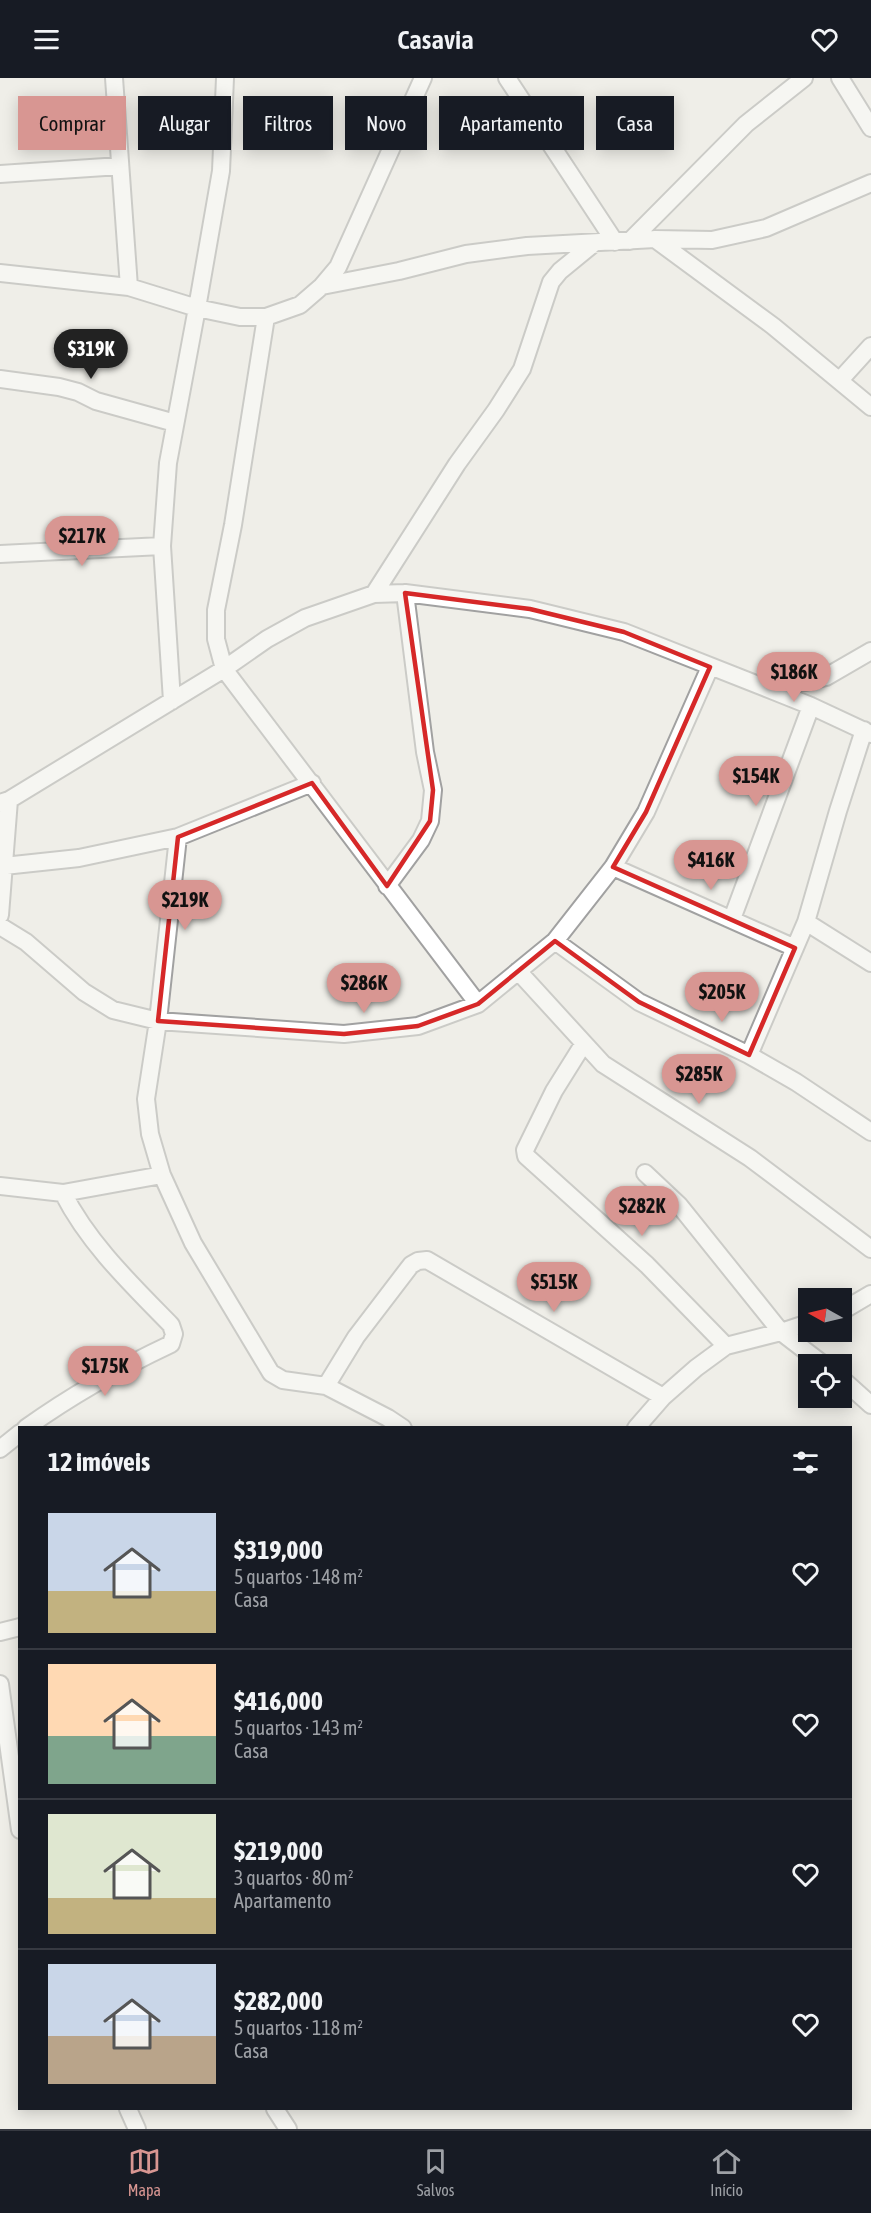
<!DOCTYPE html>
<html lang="pt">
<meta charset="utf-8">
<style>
body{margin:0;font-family:"Asap Condensed",sans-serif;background:#242831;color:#f1f3f6;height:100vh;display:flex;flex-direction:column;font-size:22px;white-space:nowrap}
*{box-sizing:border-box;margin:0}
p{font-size:20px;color:#9ea1a6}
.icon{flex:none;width:33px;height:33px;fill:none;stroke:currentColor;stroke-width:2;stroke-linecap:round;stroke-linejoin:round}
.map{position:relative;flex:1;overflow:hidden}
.side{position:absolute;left:18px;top:1348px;width:834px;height:684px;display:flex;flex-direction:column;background:#171b24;border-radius:0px;box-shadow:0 3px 15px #0003}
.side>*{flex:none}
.guide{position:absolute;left:18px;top:18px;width:836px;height:54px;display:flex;gap:12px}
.needle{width:39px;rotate:278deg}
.controls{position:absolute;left:798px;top:1210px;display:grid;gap:12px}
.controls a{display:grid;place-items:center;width:54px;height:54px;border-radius:0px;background:#171b24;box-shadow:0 3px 15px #0003;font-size:30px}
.price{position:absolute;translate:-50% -51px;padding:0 14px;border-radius:21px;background:#d89692;color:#111;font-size:20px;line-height:39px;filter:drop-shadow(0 2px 3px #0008)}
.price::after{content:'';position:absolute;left:50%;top:36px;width:18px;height:14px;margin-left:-9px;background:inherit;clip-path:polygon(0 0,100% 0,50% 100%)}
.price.on{background:#222;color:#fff}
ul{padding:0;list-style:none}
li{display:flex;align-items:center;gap:18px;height:150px;padding:0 30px}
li+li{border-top:2px solid #363941}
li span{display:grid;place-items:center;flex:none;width:168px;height:120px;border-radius:0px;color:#555}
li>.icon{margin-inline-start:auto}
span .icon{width:72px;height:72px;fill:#fffc;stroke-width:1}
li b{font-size:26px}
h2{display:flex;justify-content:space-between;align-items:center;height:72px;padding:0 30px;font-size:26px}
.pill{padding:0 21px;border-radius:0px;background:#171b24;box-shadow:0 3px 15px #0003;font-size:21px;line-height:54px}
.pill.on{background:#d89692;color:#111}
header{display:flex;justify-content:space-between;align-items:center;height:78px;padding:0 30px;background:#171b24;font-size:27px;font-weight:600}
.tabs{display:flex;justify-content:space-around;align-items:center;height:84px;border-top:2px solid #363941;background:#171b24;font-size:16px;color:#9ea1a6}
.tabs a{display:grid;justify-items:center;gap:3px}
.tabs .on{color:#d89692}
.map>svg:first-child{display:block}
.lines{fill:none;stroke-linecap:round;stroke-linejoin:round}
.minor-casing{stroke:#a1a1a1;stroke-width:20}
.minor{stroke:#fff;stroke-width:16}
.marked{fill:none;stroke:#d62828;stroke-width:4.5;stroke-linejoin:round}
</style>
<header><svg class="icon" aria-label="menu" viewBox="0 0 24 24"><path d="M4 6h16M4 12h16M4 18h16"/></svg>Casavia<svg class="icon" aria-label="heart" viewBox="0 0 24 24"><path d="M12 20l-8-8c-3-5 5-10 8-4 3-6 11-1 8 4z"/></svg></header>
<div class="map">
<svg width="871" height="2051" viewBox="0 0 871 2051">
<rect width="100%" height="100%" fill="#efeee8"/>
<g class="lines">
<defs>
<path id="minor" d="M114 0 129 209
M507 0 615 164
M840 0 871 50
M0 96 120 88
M655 161 773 248 871 329
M630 163 746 46 804 0
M0 195 129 209 197 230 240 239H266L300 227 322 208 338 189 423 0
M322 208 399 193 466 176 527 168 655 161 712 162 766 150 871 105
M266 239 233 447 216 532V561L224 591 478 926
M0 301 59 309 78 314 96 323 175 345
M840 302 871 268
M0 476 162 468
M374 516 457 386 496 332 522 291 551 204 560 193 593 166
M771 612 811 628 871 656
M172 623 162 468 168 385 197 230 221 93 225 0
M0 725 9 722 224 591 267 561 305 540 374 516 405 515 530 531 624 554 771 612 826 599 871 573
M178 759 158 943 146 1021 150 1056 162 1097 193 1165 271 1295 283 1302 326 1308 388 1340 403 1350
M4 788 79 780 178 759 312 705
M613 789 795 870
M387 808 421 762 430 743 433 712 425 674 405 515
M0 837 9 722
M732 841 811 628
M806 844 871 885
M0 848 26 864 84 914 113 932 158 943 344 956 418 948 478 926 555 863 613 789 646 734 710 589
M555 863 639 924 749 977 796 1004 871 1054
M518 893 603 986 750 1080 871 1171
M584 965 554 1013 525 1072 526 1078 647 1187 726 1268
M749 977 806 844 838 733 864 652
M645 1095 679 1127 781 1254 824 1287
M0 1108 63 1115 162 1097
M842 1233 871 1216
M842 1301 871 1327
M326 1308 356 1259 411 1187 418 1183 427 1182 663 1319
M26 1350C72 1317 120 1290 171 1266L174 1256 171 1247C131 1206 89 1166 63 1115
M636 1350 663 1319 696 1290 726 1268 781 1254 808 1245
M0 1371 20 1355
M0 1554 20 1549
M0 1606 20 1752
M128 2031 137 2051
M275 2031 288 2051"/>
</defs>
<!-- minor casing -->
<use href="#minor" class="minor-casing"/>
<!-- minor -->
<use href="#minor" class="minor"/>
</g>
<!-- marked area -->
<path d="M0 0H871V2051H0ZM405 515 530 531 624 554 710 589 646 734 613 789 795 870 749 977 639 924 555 863 478 926 418 948 344 956 158 943 178 759 312 705 387 808 430 743 433 712Z" fill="#efeee8" fill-opacity=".55" fill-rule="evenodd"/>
<path class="marked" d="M405 515 530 531 624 554 710 589 646 734 613 789 795 870 749 977 639 924 555 863 478 926 418 948 344 956 158 943 178 759 312 705 387 808 430 743 433 712Z"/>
</svg>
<div class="controls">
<a><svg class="needle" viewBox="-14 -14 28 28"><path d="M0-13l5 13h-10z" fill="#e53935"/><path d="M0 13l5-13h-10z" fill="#9ea1a6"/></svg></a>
<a><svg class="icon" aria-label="locate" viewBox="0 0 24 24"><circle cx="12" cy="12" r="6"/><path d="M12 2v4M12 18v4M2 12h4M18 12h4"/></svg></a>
</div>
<b class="price on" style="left:91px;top:302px">$319K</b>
<b class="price" style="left:82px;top:489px">$217K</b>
<b class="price" style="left:794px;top:625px">$186K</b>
<b class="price" style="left:756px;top:729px">$154K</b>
<b class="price" style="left:711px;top:813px">$416K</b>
<b class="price" style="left:185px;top:853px">$219K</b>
<b class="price" style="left:364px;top:936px">$286K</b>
<b class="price" style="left:722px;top:945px">$205K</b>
<b class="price" style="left:699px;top:1027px">$285K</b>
<b class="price" style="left:642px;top:1159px">$282K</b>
<b class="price" style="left:554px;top:1235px">$515K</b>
<b class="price" style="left:105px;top:1319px">$175K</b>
<div class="guide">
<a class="pill on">Comprar</a>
<a class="pill">Alugar</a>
<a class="pill">Filtros</a>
<a class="pill">Novo</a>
<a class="pill">Apartamento</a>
<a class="pill">Casa</a>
</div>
<section class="side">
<h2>12 imóveis<svg class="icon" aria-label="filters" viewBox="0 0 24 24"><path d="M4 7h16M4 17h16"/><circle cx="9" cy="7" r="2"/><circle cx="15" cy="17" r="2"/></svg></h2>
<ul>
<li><span style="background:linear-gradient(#c9d6e8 65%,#c2b280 0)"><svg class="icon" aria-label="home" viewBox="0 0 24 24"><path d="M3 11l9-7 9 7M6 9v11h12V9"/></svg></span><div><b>$319,000</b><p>5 quartos · 148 m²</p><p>Casa</p></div><svg class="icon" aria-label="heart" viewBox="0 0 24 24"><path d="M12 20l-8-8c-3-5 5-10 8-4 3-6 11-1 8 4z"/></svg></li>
<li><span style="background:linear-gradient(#ffd9b3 60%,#7fa58c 0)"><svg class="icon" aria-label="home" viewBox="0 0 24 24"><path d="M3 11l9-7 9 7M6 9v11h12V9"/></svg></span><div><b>$416,000</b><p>5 quartos · 143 m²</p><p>Casa</p></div><svg class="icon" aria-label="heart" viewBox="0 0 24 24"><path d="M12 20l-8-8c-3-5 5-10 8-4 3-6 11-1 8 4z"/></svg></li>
<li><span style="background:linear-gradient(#dfe7d0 70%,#c2b280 0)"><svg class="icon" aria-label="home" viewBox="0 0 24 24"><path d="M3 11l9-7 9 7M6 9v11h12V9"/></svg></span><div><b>$219,000</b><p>3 quartos · 80 m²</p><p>Apartamento</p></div><svg class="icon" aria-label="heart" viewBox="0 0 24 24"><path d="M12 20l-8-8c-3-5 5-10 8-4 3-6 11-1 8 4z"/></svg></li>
<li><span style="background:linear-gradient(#c9d6e8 60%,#b9a48a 0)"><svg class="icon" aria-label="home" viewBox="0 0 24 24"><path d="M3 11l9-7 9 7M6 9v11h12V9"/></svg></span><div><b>$282,000</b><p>5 quartos · 118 m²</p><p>Casa</p></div><svg class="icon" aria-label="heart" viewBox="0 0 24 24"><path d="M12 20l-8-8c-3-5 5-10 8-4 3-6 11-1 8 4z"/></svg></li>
</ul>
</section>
</div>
<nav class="tabs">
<a class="on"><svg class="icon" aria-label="map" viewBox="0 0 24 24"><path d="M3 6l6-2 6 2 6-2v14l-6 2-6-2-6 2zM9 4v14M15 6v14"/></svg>Mapa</a>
<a><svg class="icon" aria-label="saved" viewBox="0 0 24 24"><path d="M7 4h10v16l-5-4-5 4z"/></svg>Salvos</a>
<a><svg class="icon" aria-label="home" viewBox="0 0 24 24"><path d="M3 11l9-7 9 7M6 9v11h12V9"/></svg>Início</a>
</nav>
